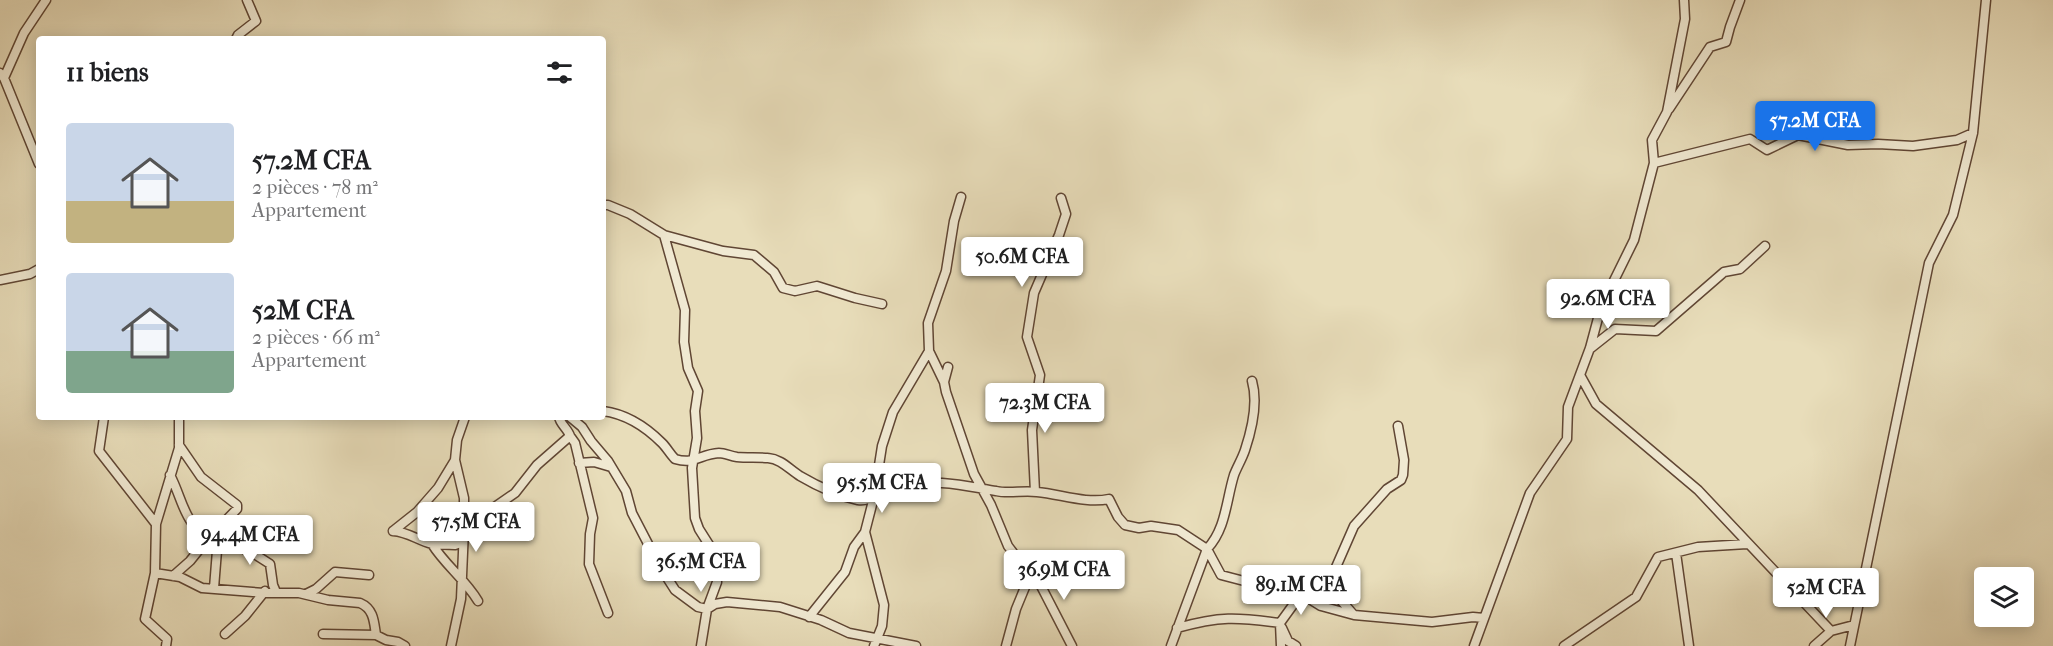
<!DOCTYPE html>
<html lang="fr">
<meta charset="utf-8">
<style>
body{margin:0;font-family:"IM FELL French Canon",serif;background:#f2f2f2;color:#202124;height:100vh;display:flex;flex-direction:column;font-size:22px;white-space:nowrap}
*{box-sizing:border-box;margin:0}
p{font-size:20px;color:#757577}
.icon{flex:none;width:33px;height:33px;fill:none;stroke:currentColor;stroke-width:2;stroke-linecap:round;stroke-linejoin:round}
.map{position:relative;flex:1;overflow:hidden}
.panel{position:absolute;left:36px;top:36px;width:570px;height:384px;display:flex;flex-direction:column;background:#fff;border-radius:6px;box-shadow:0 3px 15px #0003}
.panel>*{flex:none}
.buttons{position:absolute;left:1974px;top:567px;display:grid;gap:12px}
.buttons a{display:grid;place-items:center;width:60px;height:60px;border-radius:6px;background:#fff;box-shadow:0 3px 15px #0003;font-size:30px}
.price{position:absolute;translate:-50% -51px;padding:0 14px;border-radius:6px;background:#fff;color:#222;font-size:20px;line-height:39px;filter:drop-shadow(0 2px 3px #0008)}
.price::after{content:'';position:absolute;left:50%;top:36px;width:18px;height:14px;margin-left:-9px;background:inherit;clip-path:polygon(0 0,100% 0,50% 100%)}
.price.selected{background:#1a73e8;color:#fff}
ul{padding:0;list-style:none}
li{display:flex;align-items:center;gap:18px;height:150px;padding:0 30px}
li span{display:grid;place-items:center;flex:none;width:168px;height:120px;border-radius:6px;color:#555}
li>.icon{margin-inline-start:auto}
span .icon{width:72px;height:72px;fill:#fffc;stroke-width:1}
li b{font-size:26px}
h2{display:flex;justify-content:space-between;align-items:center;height:72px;padding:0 30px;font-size:26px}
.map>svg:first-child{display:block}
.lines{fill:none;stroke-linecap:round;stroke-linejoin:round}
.minor-casing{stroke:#604634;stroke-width:11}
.minor{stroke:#f0e9d2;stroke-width:8}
</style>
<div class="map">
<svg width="2053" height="646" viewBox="0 0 2053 646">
<rect width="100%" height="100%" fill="#e8ddba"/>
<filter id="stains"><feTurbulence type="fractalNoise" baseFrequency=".00333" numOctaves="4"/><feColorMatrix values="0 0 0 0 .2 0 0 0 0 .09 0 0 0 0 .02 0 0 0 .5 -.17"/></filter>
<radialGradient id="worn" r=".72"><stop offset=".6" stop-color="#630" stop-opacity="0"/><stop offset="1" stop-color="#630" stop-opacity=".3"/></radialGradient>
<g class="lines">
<defs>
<path id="minor" d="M236 39 238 35 256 21 247 0
M0 73 4 78 24 33 46 0
M4 78 39 164
M1669 109 1710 47 1726 42 1730 27 1740 0
M1654 163 1750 139 1767 150 1798 135 1848 145 1878 144 1913 146 1957 140 1973 133
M603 205H608L630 214 664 235 723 251 754 255 774 272 783 288 795 291 817 286 855 298 882 304
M664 235 685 310 684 342 688 368 698 391 695 411 697 438 692 468 695 518 699 529 711 548 716 568 717 582 707 609 701 646
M0 280 30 274 39 269
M1591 348 1615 329 1656 331 1724 272 1740 269 1765 246
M929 351 944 382
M948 367 944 382 946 392 974 474 991 505 1008 546 1030 575 1016 609 1006 646
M1580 375 1596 404 1698 490 1831 631
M603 411C626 414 646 427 662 443 667 448 670 454 675 459 695 465 700 454 719 453 725 453 730 456 737 457 747 458 758 457 768 458 781 459 789 469 800 476 817 486 839 496 858 500 870 502 877 492 887 489 903 485 925 482 942 483 960 484 978 488 996 491 1009 494 1023 490 1037 492 1060 494 1086 504 1109 499L1118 517 1125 525 1139 528 1151 526 1178 530 1207 549 1221 575 1244 581 1267 580 1284 583 1321 606 1354 615 1432 622 1473 617 1484 618
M104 417 99 451 156 524 155 573 145 619 167 639 166 646
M570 417 582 427 591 441 608 461 626 491 632 513 659 565 675 590 698 607 707 609 715 604 727 602 780 607 821 620 849 633 916 646
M570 436 575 443 593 518 590 534 589 564 608 613
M579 463 594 462 611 467
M170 475C184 501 184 532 218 538L214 588
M1035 492 1032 430 1040 375 1027 337 1034 293 1059 235 1066 214 1061 198
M463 523 486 513 515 493 537 465 570 436C568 429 560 424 559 417
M156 524 179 448V417
M393 531 417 512 438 488 455 460 457 440 465 417
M393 531C408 532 417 540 432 544 445 565 465 579 478 601
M865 532 884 605 882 626 874 646
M218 538 253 553 270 564 273 585 276 592
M432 544 455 545 463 542
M1676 553 1689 646
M155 573 180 577 202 588 264 593H299L328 600 360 603C374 609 374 622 376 635
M1030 575 1041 586 1072 646
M173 576 190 561 206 541 237 509V505L201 477 179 445
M306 594 316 589 335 572 369 575
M1353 614 1339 598 1333 574 1354 526 1387 489 1401 480 1403 475 1404 460 1398 426
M809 617 845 572 854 547 865 532 874 497 882 446 893 412 929 351 928 323 946 271 954 221 961 197
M1177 628C1220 616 1236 617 1280 623
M1282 628 1288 641 1296 646
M225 634 245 616 265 591
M323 634 376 635 386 640 398 642 405 646
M451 646 461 599 464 529V498L455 460
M1171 646 1207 549C1226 529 1226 501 1234 475 1237 467 1242 459 1245 450 1252 429 1258 402 1252 381
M1281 646 1280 623 1301 594
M1474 646 1530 493 1567 439 1568 407 1590 348 1601 307 1634 240 1654 163 1652 140 1667 112 1685 19 1684 0
M1564 646 1636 597 1658 557 1698 547 1747 544
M1814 646 1831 631 1854 625
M1850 646 1929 263 1953 215 1973 133 1986 0"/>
</defs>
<!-- minor casing -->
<use href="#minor" class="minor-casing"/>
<!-- minor -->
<use href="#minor" class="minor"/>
</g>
<rect width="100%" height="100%" filter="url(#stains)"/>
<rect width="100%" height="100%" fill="url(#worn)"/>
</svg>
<div class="buttons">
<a><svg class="icon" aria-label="layers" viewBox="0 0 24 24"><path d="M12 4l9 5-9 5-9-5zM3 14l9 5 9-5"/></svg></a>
</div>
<b class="price selected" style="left:1815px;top:152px">57.2M CFA</b>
<b class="price" style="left:1022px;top:288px">50.6M CFA</b>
<b class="price" style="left:1608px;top:330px">92.6M CFA</b>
<b class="price" style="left:1045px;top:434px">72.3M CFA</b>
<b class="price" style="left:882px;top:514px">95.5M CFA</b>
<b class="price" style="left:476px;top:553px">57.5M CFA</b>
<b class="price" style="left:250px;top:566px">94.4M CFA</b>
<b class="price" style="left:701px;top:593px">36.5M CFA</b>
<b class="price" style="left:1064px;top:601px">36.9M CFA</b>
<b class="price" style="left:1301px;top:616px">89.1M CFA</b>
<b class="price" style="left:1826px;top:619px">52M CFA</b>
<section class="panel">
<h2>11 biens<svg class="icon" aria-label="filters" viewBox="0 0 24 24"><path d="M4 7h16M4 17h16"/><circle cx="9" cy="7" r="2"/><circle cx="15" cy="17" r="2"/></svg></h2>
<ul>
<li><span style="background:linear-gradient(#c9d6e8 65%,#c2b280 0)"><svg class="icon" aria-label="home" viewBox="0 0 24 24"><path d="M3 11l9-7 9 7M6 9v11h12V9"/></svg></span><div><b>57.2M CFA</b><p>2 pièces · 78 m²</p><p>Appartement</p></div></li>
<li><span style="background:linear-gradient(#c9d6e8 65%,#7fa58c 0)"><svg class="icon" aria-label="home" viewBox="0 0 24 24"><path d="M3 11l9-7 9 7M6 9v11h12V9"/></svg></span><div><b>52M CFA</b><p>2 pièces · 66 m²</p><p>Appartement</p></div></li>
</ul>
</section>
</div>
